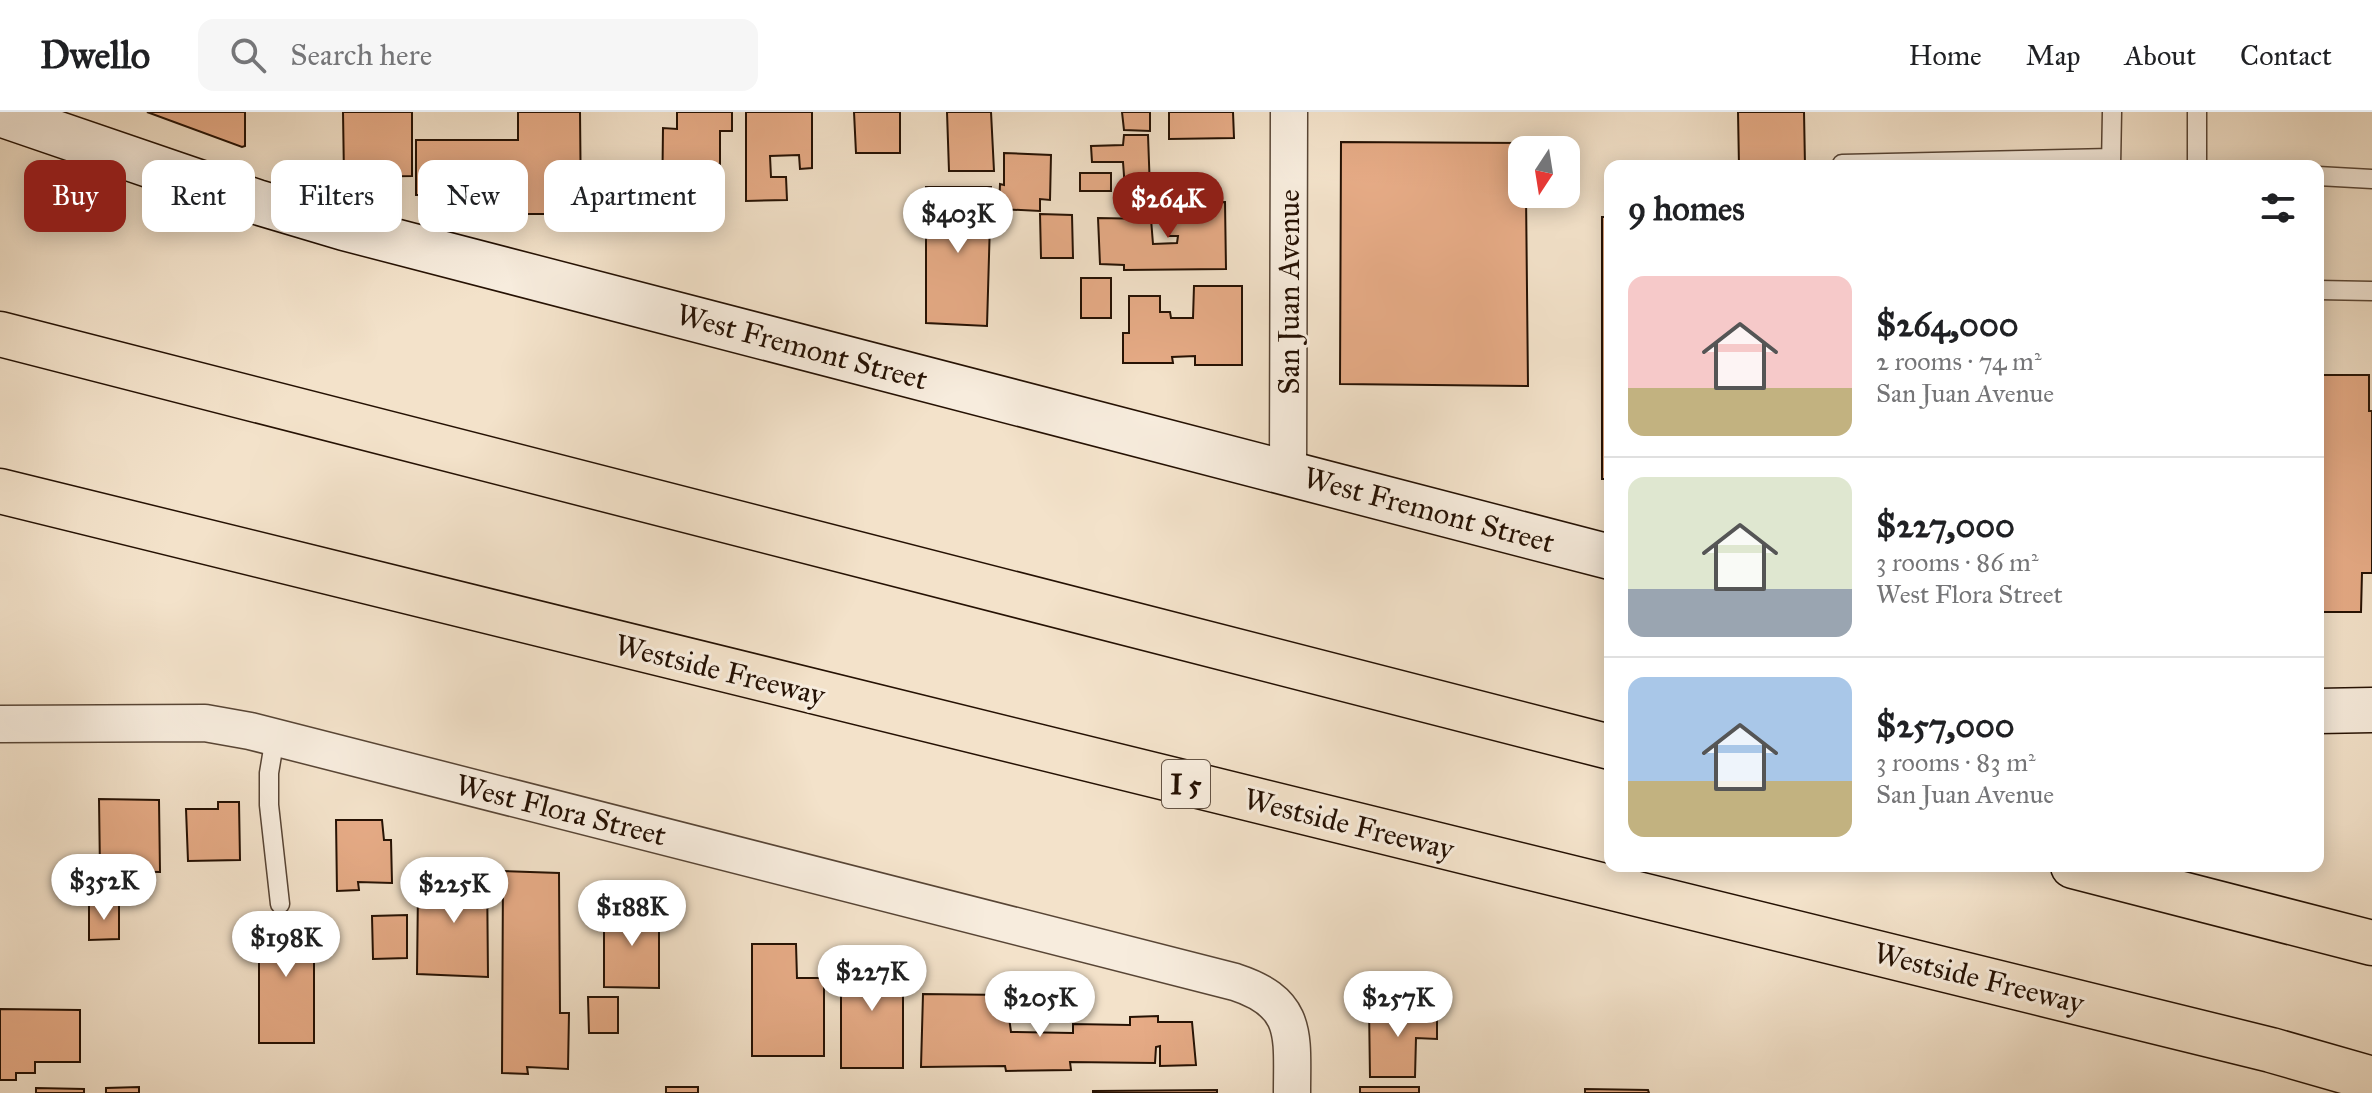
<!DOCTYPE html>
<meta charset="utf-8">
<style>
body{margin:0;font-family:"IM FELL Great Primer",serif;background:#f6f6f6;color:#202124;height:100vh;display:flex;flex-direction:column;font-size:30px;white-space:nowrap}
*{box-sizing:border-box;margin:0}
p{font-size:26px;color:#757577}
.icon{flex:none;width:44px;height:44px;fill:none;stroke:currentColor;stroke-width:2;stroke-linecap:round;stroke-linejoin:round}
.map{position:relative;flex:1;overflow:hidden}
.details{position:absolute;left:1604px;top:48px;width:720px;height:712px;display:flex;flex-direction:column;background:#fff;border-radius:16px;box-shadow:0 4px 20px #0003}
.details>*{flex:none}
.hud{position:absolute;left:24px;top:48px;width:760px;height:72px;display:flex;gap:16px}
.needle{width:52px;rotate:192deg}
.tools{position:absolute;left:1508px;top:24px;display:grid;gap:16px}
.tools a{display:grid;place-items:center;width:72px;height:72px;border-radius:16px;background:#fff;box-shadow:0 4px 20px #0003;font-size:40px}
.price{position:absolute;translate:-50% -68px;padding:0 18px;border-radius:28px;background:#fff;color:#222;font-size:26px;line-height:52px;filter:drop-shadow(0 2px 4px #0008)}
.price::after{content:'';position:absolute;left:50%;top:48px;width:24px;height:18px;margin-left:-12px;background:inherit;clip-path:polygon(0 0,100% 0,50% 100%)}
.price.current{background:#8f2418;color:#fff}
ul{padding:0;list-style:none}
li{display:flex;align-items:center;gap:24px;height:200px;padding:0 24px}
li+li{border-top:2px solid #e0e0e0}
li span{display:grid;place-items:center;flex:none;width:224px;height:160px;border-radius:16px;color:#555}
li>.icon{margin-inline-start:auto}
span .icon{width:96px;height:96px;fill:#fffc;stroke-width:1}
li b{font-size:34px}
h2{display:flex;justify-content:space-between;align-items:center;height:96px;padding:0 24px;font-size:34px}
.chip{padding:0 28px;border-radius:16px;background:#fff;box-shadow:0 4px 20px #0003;font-size:28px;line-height:72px}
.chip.current{background:#8f2418;color:#fff}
header{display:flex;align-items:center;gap:48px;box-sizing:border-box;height:112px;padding:0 40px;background:#fff;border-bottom:2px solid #e0e0e0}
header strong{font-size:38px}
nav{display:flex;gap:44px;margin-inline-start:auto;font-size:28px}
.search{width:560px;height:72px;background:#f6f6f6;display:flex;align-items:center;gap:20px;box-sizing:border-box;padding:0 28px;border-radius:16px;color:#757577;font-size:30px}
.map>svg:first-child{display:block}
.building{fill:#e6ab86;stroke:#251103;stroke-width:2}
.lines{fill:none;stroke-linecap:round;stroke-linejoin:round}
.lane-casing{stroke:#584535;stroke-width:21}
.street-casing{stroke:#584535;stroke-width:39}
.secondary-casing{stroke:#251103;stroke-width:47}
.highway-casing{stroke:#251103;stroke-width:47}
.lane{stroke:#f7ecdd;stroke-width:18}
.street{stroke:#f7ecdd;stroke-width:36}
.secondary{stroke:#f7ecdd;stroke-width:44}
.highway{stroke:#f3e2ca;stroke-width:44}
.labels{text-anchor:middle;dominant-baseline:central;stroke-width:6;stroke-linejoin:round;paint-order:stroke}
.shield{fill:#f7ecdd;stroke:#645344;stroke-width:2}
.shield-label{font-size:28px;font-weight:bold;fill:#251103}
.street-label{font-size:30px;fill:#251103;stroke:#f7ecdd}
</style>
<header>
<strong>Dwello</strong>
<div class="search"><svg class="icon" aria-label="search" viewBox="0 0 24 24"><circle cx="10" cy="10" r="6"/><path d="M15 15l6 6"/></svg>Search here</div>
<nav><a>Home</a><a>Map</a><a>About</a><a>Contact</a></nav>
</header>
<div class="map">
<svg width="2372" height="981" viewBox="0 0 2372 981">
<rect width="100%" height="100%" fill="#f3e2ca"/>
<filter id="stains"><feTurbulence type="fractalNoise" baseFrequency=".0025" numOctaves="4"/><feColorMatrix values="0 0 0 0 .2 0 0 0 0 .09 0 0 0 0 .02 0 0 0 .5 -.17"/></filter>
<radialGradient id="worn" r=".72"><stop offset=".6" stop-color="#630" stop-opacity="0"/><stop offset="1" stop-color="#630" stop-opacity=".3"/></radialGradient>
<!-- building -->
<path class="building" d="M147 0H245V34L242 35Z
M343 0H412V64L344 65Z
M518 0H580L581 102H518V82L416 83V28H518Z
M677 0H732V19H720V52H693L690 100 662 99 663 16 677 17Z
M746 0H812V56L800 57 799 43 770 44 771 65H786L787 88 746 89Z
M854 0H900V41H856Z
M947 0H991L994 59H949Z
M1122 0H1150V19L1124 18Z
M1169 0H1233L1234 26 1169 27Z
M1738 0H1804L1805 54H1739Z
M1124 23H1148L1150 78 1125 77 1123 50H1092L1091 34 1123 33Z
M1341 30 1526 31V38H1522V82H1526L1528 274 1340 272Z
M1004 41 1051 43 1050 88 1040 87V99L999 97 1000 72 1004 73Z
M1080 61H1111V79H1080Z
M926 75H991L987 214 926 211Z
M1225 90 1226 157 1124 158V153L1100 152 1098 106 1151 107 1153 132 1177 131 1178 124H1169L1167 91Z
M1040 102 1072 103 1073 146H1041Z
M1602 105H1610V367H1602Z
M1081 166H1111V206H1081Z
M1194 174H1242V253H1195V244L1172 245 1173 251H1123V221H1129V184H1160V200H1170L1171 206H1193Z
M2318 263H2369V299H2372V461H2362L2361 500H2318Z
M99 687 159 688 160 760 100 759Z
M218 690H239L240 748 188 749 186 697H218Z
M336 708H382L384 728H391L392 771 358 770 359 778 337 779Z
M438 757H487L488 865 417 862 418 778 435 780Z
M503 759 559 761 560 901H569L568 957 527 955 528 962 502 961Z
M89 792H119V827L89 828Z
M619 792H642L643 800 659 801V876L604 875V803L619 802Z
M259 803H314V931H259Z
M407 803V846L373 847 372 804Z
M752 832H796L797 866H824V944H752Z
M841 846H903V956H841Z
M923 882 1006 883 1011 920 1073 921V912L1130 913V905L1158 904V910H1192L1196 953 1160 954V934L1156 935 1155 951 1070 950 1071 958 1006 959 1005 954 921 955Z
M588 885H618V921H589Z
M1369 894 1437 898V927L1416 926 1415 965H1370Z
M0 897 80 898V950H35V961H16V968H0Z
M139 975V981H106V976Z
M666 975H698V981H666Z
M1360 975H1419V981H1360Z
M36 976 84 977V981H36Z
M1585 977 1648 978 1649 981H1585Z
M1217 978V981H1093V979Z"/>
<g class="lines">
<defs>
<path id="lane" d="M1842 52 2111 46
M2111 54 2112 0
M2197 54V0
M2318 64 2372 67
M2318 178 2372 179
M275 625 269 661V693L280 792"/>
<path id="street" d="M1288 361 1289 0
M0 612 205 611 250 619 1235 870C1299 891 1292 923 1292 981"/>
<path id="secondary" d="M0 2 257 90 344 116 1610 445
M2318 599 2372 598"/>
<path id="highway" d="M0 222 1610 635
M0 379 2271 938 2372 967
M2073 754 2372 831"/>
</defs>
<!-- lane casing -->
<use href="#lane" class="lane-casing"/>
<!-- street casing -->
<use href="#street" class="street-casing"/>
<!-- secondary casing -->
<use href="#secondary" class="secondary-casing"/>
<!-- highway casing -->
<use href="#highway" class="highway-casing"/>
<!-- lane -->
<use href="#lane" class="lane"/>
<!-- street -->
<use href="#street" class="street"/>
<!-- secondary -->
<use href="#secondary" class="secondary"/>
<!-- highway -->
<use href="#highway" class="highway"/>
</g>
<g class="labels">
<!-- shield labels -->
<rect class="shield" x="1162" y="648" width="48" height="48" rx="6"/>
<g class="shield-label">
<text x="1186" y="672">I 5</text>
</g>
<!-- street labels -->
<g class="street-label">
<text transform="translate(1289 180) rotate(-90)">San Juan Avenue</text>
<text transform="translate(802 235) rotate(15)">West Fremont Street</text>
<text transform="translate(1429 398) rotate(15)">West Fremont Street</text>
<text transform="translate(720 558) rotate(14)">Westside Freeway</text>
<text transform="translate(561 698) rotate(14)">West Flora Street</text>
<text transform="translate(1349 712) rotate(14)">Westside Freeway</text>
<text transform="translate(1979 866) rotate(14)">Westside Freeway</text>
</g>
</g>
<rect width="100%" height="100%" filter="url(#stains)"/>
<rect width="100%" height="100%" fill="url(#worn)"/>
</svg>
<div class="tools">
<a><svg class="needle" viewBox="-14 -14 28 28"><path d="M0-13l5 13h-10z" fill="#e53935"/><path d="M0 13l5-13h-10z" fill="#757577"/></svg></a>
</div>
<b class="price current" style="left:1168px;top:128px">$264K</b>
<b class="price" style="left:958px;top:143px">$403K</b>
<b class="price" style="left:104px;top:810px">$352K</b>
<b class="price" style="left:454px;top:813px">$225K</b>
<b class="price" style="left:632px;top:836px">$188K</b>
<b class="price" style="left:286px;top:867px">$198K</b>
<b class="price" style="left:872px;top:901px">$227K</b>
<b class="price" style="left:1040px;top:927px">$205K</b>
<b class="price" style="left:1398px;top:927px">$257K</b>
<div class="hud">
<a class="chip current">Buy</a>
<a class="chip">Rent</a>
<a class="chip">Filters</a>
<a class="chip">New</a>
<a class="chip">Apartment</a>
</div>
<section class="details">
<h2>9 homes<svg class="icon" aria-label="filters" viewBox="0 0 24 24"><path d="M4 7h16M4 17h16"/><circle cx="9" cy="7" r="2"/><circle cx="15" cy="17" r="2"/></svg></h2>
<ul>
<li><span style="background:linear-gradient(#f6c9c9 70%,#c2b280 0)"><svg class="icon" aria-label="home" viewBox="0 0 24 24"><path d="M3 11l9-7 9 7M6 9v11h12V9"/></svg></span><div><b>$264,000</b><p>2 rooms · 74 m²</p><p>San Juan Avenue</p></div></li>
<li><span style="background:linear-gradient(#dfe7d0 70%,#9aa5b1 0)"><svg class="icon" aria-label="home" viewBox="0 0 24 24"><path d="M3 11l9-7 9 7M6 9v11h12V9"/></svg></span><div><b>$227,000</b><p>3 rooms · 86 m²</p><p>West Flora Street</p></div></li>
<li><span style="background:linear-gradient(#a9c7e8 65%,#c2b280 0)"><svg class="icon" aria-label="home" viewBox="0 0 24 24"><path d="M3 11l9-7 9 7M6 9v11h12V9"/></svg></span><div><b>$257,000</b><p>3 rooms · 83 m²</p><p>San Juan Avenue</p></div></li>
</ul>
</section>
</div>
